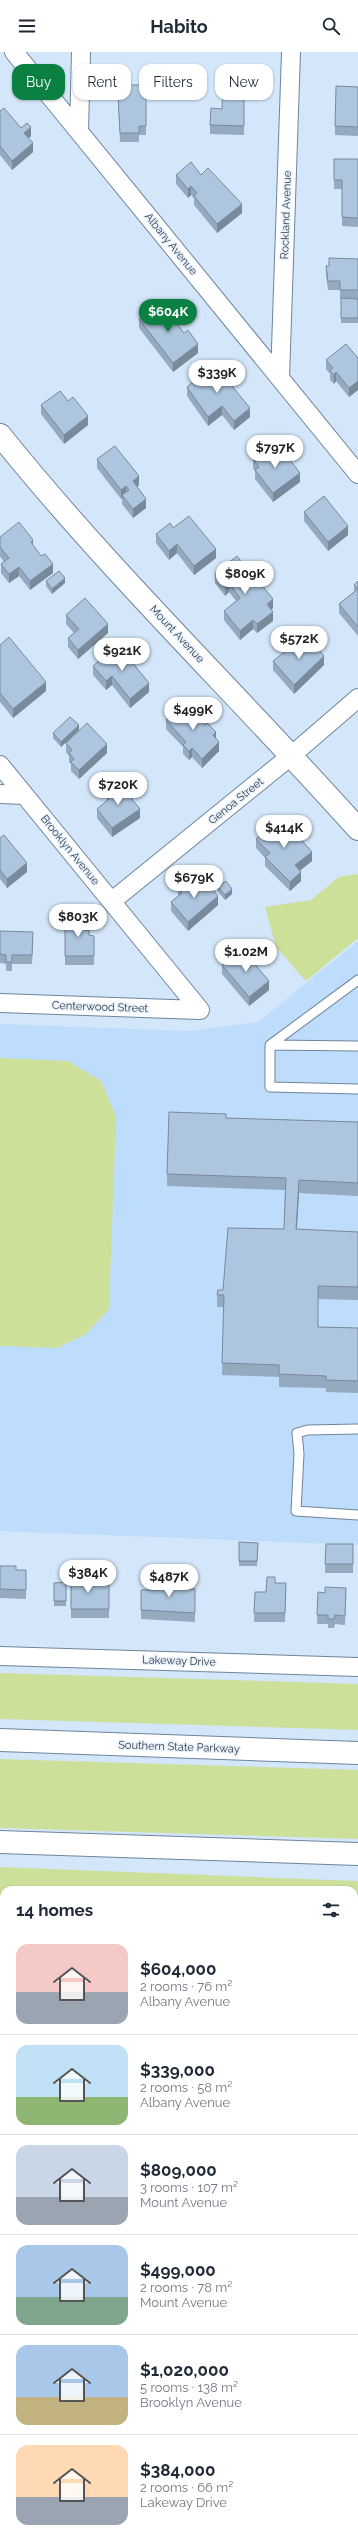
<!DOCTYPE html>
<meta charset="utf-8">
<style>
body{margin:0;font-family:Raleway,sans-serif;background:#f6f6f7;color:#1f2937;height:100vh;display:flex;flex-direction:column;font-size:15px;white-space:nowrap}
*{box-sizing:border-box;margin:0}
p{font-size:13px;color:#747a83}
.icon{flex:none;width:22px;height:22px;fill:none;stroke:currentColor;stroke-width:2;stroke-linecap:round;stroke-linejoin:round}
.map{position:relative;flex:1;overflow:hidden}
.details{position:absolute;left:0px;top:1834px;width:358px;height:656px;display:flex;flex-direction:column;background:#fff;border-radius:12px 12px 0 0;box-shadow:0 1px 3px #0004}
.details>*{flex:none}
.guide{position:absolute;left:12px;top:12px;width:334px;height:36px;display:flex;gap:8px}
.price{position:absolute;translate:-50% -34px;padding:0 9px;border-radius:14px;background:#fff;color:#222;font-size:13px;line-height:26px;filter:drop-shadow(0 1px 2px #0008)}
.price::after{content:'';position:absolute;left:50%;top:24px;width:12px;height:9px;margin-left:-6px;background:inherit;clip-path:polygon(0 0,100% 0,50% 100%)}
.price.active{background:#0b8043;color:#fff}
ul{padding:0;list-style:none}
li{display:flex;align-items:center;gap:12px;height:100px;padding:0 16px}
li+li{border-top:1px solid #e0e1e3}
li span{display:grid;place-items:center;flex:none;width:112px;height:80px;border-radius:12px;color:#555}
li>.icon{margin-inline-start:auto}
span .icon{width:48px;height:48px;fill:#fffc;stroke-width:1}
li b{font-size:17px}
h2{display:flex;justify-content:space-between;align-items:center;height:48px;padding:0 16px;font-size:17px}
.chip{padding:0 14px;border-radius:12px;background:#fff;box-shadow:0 1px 3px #0004;font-size:14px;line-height:36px}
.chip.active{background:#0b8043;color:#fff}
header{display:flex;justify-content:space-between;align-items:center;height:52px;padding:0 16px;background:#fff;font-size:18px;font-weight:700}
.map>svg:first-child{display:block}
.built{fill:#bedcfb}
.green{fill:#cce09a}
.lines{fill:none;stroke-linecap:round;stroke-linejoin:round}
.lane-casing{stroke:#6f859c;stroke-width:11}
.street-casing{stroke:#6f859c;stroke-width:20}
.secondary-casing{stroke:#6f859c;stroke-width:24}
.highway-casing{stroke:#6f859c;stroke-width:24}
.lane{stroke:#fff;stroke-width:9}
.street{stroke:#fff;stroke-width:18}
.secondary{stroke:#fff;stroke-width:22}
.highway{stroke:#fff;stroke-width:22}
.wall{fill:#95a9bf}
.shaded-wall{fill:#798a9b}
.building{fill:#adc5de;stroke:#798a9b}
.labels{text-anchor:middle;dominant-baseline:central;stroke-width:3;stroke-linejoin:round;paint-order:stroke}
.street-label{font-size:11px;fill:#323b45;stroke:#e8f2fc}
</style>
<header><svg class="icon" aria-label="menu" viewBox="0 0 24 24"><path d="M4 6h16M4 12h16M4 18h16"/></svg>Habito<svg class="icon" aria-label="search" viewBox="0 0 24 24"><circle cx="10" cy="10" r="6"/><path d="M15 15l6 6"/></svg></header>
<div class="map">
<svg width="358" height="2490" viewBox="0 0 358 2490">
<rect width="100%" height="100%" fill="#d3e6fa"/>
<!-- built -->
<path class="built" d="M358 889V1493L0 1479V972L190 979 258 970Z"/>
<!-- green -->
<path class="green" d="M358 822V886L306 929 276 895 265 855 311 848 339 825Z
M0 1006 68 1009 101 1029 116 1065 109 1257 86 1282 57 1296 0 1294Z
M0 1621 358 1632V1678L0 1667Z
M0 1707 358 1718V1787L0 1776Z
M0 1815 358 1829V1879H354V1838H4V1897H0Z"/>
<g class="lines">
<defs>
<path id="lane" d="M270 993 358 928
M358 994 270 993V1035L358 1037
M358 1377 308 1378 297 1381 299 1402 296 1459 358 1463"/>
<path id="street" d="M14 0 358 422
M79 79 81 0
M280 326 291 0
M0 713 200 958
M0 742 24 743
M112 849 292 703 358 646
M0 951 200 958
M0 1604 358 1615
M354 1898H358
M354 2459H358
M129 2490V2486"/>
<path id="secondary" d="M0 383C111 521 240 645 358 777"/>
<path id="highway" d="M0 1688 358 1701
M0 1790 358 1802"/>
</defs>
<!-- lane casing -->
<use href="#lane" class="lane-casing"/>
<!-- street casing -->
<use href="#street" class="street-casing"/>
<!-- secondary casing -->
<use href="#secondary" class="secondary-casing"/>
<!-- highway casing -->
<use href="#highway" class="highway-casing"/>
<!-- lane -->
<use href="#lane" class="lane"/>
<!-- street -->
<use href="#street" class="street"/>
<!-- secondary -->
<use href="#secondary" class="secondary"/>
<!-- highway -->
<use href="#highway" class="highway"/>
</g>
<!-- wall -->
<path class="wall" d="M244 28V83L210 82V73Z
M146 33V83H139V90H120L118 43H122Z
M358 35V84L335 83V74Z
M0 59 31 84 29 86 33 100 12 118 0 103Z
M334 107H358V175L342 174V137H334Z
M176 123H201L242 161 217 181 194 153V146L191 143 188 146 176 132Z
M358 207V271H341V247H340V238H328L326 223V214H329Z
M139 267 184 281 198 301 173 320 139 276Z
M358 306V338L349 345 336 329 334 332 330 328V322L326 317V308Z
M187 335 250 365 234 378 222 363 208 374 187 344Z
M68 349 88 373 64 392 41 362V353Z
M97 407 139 433 137 435 146 456 133 466 122 452V446L121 447 97 416Z
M253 407 300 430 273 450 255 427V419L253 416Z
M304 460 348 483 328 499 304 469Z
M173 476 216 506 194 523 177 501 169 508 156 491V482Z
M0 485 33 494 53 521 30 538 19 524 9 531 1 521V512L4 510 0 504Z
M215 522 273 556 271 558 273 569 257 581 253 577 240 588 224 568V559L236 549 229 540 225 544 215 531Z
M46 529 65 531 52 542 46 534Z
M358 529V584L339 561V552L354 540V533Z
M66 563 108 581 78 607 68 595V586L74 581 66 572Z
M0 593 46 639 13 666 0 650Z
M273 609 324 613 294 642 273 618Z
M93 614 149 640 130 656 112 633 106 638 93 623Z
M166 668 216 687 219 699 202 716 192 705 189 708 183 702V695L166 677Z
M79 678 61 695 53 686V681Z
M66 691 107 701 79 727 71 719V712L69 710V704L66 700Z
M107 740 140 766 112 785 97 766V757L107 749Z
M0 786 27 820 7 836 0 827Z
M256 787 312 809 300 819 301 829 290 839 265 814V806L256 796Z
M178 835 218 853 188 879 171 859V850L178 844Z
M218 835 232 842 225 848 218 840Z
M65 865 89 883 94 884V913H65Z
M0 879 33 889 32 912H12V919H6V912L0 911Z
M222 913 269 938 249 954 222 922Z
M226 1066 358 1070V1144L299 1141 297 1177 358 1180V1248L318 1247V1275L358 1276V1341L326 1340V1336L279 1335V1325L222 1323 224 1255H217V1243L223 1238 284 1177 285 1138 167 1134V1122Z
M239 1490 258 1491 257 1514H239Z
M326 1492H353V1521H325Z
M0 1514 16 1518H26V1547L0 1546Z
M71 1522 86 1532H109V1566H71Z
M66 1530V1554H54V1531Z
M286 1531 285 1570H254L255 1540H266Z
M346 1536 345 1573 335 1572 334 1576H328V1572H317L318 1540 325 1541Z
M176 1537H195V1570L141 1567V1538H158Z
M0 1912H4V1924H0Z
M354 1941H358V1971L354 1970Z
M16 2486H29V2490H16Z"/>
<!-- shaded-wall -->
<path class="shaded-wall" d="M31 75V84L24 90V81Z
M33 91V100L12 118V109Z
M191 134V143L188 146V137Z
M242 152V161L217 181V172Z
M198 292V301L173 320V311Z
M336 320V329L334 332V323Z
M358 329V338L349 345V336Z
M222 354V363L208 374V365Z
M250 356V365L234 378V369Z
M88 364V373L64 392V383Z
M300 421V430L273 450V441Z
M139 424V433L133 438V429Z
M126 434V443H122V446L121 447V438Z
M146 447V456L133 466V457Z
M348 474V483L328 499V490Z
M33 488V497L31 490Z
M177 492V501L169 508V499Z
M216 497V506L194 523V514Z
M53 512V521L30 538V529Z
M19 515V524L9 531V522Z
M65 526V531L52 542V537Z
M229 531V540L225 544V535Z
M273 547V556L267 561V552Z
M273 560V569L257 581V572Z
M253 568V577L240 588V579Z
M108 572V581L78 607V598Z
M324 604V613L294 642V633Z
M112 624V633L106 638V629Z
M46 630V639L13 666V657Z
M149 631V640L130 656V647Z
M79 673V678L61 695V690Z
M216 680V690L213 683Z
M219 690V699L202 716V707Z
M107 692V701L79 727V718Z
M192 696V705L189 708V699Z
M140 757V766L112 785V776Z
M312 800V809L295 822V813Z
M27 811V820L7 836V827Z
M301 820V829L290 839V830Z
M232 837V842L225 848V843Z
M218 844V853L188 879V870Z
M269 929V938L249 954V945Z
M299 1128V1141L296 1189V1177Z"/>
<!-- building -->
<path class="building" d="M223 27 244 28V74L210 73 211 56 222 57Z
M122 33H146V74H139V81H120L118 43H122Z
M336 34 358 35V75L335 74Z
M4 56 21 76 27 71 31 75 24 81 33 91 12 109 0 94V59Z
M334 107H358V166L342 165V128H334Z
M191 110 201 123 208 116 242 152 217 172 194 144 197 141 191 134 188 137 176 123Z
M329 206 358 207V238H340V229H328L326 214H329Z
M341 246 358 247V266H341Z
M160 250 184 281 188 278 198 292 173 311 139 267Z
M346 292 358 306V329L349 336 336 320 334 323 330 319 333 316 326 308Z
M214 312 250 356 234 369 222 354 208 365 187 335Z
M60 339 68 349 73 345 88 364 64 383 41 353Z
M271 393 283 409 288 405 300 421 273 441 255 418 259 415 253 407Z
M115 394 139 424 133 429 146 447 133 457 122 443 129 438 126 434 121 438 97 407Z
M324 444 348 474 328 490 304 460Z
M189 464 216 497 194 514 177 492 169 499 156 482 170 471 173 476Z
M19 470 33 488 31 490 41 504 45 502 53 512 30 529 19 515 9 522 1 512 9 506 0 495V485Z
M237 504 245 515H247L273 547 267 552 273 560 257 572 253 568 240 579 224 559 240 546 229 531 225 535 215 522Z
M59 519 65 526 52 537 46 529Z
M358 529V575L339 552 358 537 354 533Z
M85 546 108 572 78 598 68 586 79 577 66 563Z
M306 583 324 604 294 633 273 609Z
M9 585 46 630 13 657 0 641V593Z
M118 593 149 631 130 647 112 624 106 629 93 614Z
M184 651 205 673 207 671 216 680 213 683 219 690 202 707 192 696 189 699 183 693 186 690 166 668Z
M70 665 79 673 61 690 53 681Z
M87 671 107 692 79 718 71 710 74 707 69 701 72 698 66 691Z
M119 731 140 757 112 776 97 757 111 745 107 740Z
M281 765 312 800 295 813 301 820 290 830 265 805 270 801 256 787Z
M4 783 27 811 7 827 0 818V786Z
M202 825 218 844 188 870 171 850 182 841 178 835 181 832 186 838Z
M226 829 232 837 225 843 218 835Z
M65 865H87L86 878H89V883L94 884V904H65Z
M0 879 33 880 32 903H12V910H6V903L0 902Z
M242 897 269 929 249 945 222 913Z
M169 1060 226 1062V1066L358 1070V1131L299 1128 296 1177 358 1180V1235L318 1234V1275L358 1276V1329L326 1328V1324L279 1322V1313L222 1311 224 1243H217L218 1238H223L228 1176 284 1177 286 1126 167 1122Z
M239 1490 258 1491 257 1509H239Z
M326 1492H353V1512H325Z
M0 1514H16V1518H26V1538L0 1537Z
M71 1522 86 1523 85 1532H109V1557H71Z
M267 1525H275V1531H286L285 1561H254L255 1540H266Z
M159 1526H176V1537H195V1561L141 1558V1538H158Z
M66 1530V1549H54V1531Z
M325 1535 346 1536 345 1564 335 1563 334 1567H328V1563H317L318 1540 325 1541Z
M0 1912H4V1919H0Z
M354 1941H358V1962L354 1961Z
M354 2009H356L355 2048H354Z
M4 2047V2066H3Z
M16 2486H29V2487H16Z"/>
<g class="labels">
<!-- street labels -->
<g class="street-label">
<text transform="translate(286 163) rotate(-88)">Rockland Avenue</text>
<text transform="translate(171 192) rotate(51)">Albany Avenue</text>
<text transform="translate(177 582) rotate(47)">Mount Avenue</text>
<text transform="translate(236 749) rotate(-39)">Genoa Street</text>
<text transform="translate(70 798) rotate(51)">Brooklyn Avenue</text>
<text transform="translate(100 955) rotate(2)">Centerwood Street</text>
<text transform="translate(179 1609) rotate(2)">Lakeway Drive</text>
<text transform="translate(179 1695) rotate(2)">Southern State Parkway</text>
</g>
</g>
</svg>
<b class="price active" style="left:168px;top:281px">$604K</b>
<b class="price" style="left:217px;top:342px">$339K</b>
<b class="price" style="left:275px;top:417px">$797K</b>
<b class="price" style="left:245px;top:543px">$809K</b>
<b class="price" style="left:299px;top:608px">$572K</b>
<b class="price" style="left:122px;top:620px">$921K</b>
<b class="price" style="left:193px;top:679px">$499K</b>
<b class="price" style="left:118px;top:754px">$720K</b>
<b class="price" style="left:284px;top:797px">$414K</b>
<b class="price" style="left:194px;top:847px">$679K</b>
<b class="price" style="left:78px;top:886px">$803K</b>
<b class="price" style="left:246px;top:921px">$1.02M</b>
<b class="price" style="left:88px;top:1542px">$384K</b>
<b class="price" style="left:169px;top:1546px">$487K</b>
<div class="guide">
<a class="chip active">Buy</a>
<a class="chip">Rent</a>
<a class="chip">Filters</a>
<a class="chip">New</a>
</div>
<section class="details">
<h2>14 homes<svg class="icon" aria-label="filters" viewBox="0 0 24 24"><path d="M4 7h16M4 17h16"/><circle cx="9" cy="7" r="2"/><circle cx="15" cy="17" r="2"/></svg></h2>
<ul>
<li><span style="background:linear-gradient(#f6c9c9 60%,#9aa5b1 0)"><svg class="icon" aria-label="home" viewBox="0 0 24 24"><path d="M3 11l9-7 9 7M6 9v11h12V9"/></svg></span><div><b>$604,000</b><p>2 rooms · 76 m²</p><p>Albany Avenue</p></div></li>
<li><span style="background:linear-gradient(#bfe0f5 65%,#8fb573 0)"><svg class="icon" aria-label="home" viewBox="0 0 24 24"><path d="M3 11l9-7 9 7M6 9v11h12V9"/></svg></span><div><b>$339,000</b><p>2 rooms · 58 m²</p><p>Albany Avenue</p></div></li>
<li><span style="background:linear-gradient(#c9d6e8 65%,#9aa5b1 0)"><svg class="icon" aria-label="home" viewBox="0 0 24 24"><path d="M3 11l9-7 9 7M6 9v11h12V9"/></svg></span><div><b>$809,000</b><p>3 rooms · 107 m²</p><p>Mount Avenue</p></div></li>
<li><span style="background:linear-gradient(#a9c7e8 65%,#7fa58c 0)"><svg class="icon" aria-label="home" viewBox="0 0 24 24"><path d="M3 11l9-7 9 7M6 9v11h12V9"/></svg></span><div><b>$499,000</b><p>2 rooms · 78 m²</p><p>Mount Avenue</p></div></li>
<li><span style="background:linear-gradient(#a9c7e8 65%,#c2b280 0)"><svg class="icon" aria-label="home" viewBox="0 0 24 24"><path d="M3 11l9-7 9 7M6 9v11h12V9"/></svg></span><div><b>$1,020,000</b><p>5 rooms · 138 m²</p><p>Brooklyn Avenue</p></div></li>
<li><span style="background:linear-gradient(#ffd9b3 65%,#9aa5b1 0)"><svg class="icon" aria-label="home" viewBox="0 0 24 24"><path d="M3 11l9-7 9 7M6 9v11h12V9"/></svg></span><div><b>$384,000</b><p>2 rooms · 66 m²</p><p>Lakeway Drive</p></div></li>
</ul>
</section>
</div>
